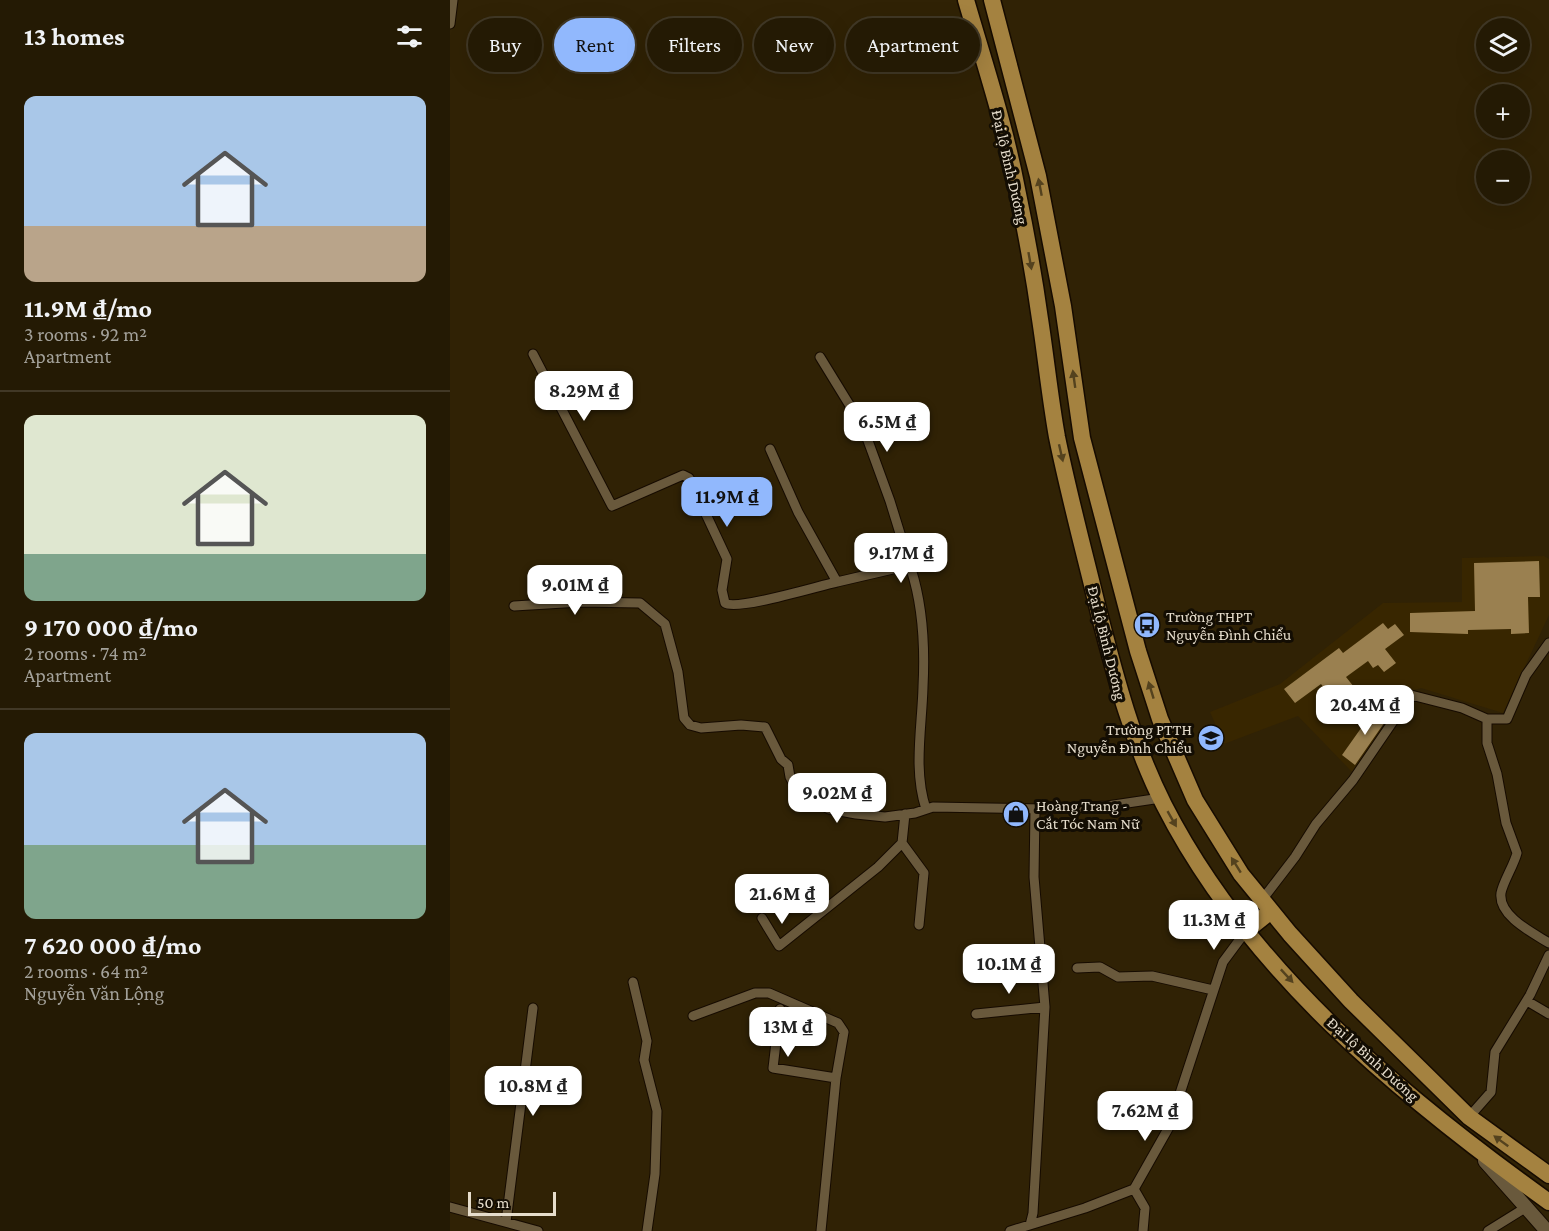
<!DOCTYPE html>
<meta charset="utf-8">
<style>
body{margin:0;font-family:"Crimson Pro",serif;background:#2c230e;color:#f1f3f6;height:100vh;display:flex;flex-direction:column;font-size:22px;white-space:nowrap}
*{box-sizing:border-box;margin:0}
p{font-size:20px;color:#a3a19a}
.icon{flex:none;width:33px;height:33px;fill:none;stroke:currentColor;stroke-width:2;stroke-linecap:round;stroke-linejoin:round}
.map{position:relative;flex:1;overflow:hidden}
.details{display:flex;flex-direction:column;background:#241a04;width:450px}
.details>*{flex:none}
.top-card{position:absolute;left:18px;top:18px;width:570px;height:54px;display:flex;gap:12px}
.controls{position:absolute;left:1026px;top:18px;display:grid;gap:12px}
.controls a{display:grid;place-items:center;width:54px;height:54px;border-radius:50%;background:#241a04;box-shadow:0 6px 24px #0002,0 0 0 2px #413826;font-size:30px}
.scale{position:absolute;left:18px;bottom:15px;width:88px;box-sizing:border-box;padding-left:6px;border:3px solid #e6ddcc;border-top:0;font-size:16px;line-height:21px;white-space:nowrap;color:#e6ddcc;-webkit-text-stroke:4px #130d03;paint-order:stroke}
.price{position:absolute;translate:-50% -51px;padding:0 14px;border-radius:12px;background:#fff;color:#222;font-size:20px;line-height:39px;filter:drop-shadow(0 2px 3px #0008)}
.price::after{content:'';position:absolute;left:50%;top:36px;width:18px;height:14px;margin-left:-9px;background:inherit;clip-path:polygon(0 0,100% 0,50% 100%)}
.price.selected{background:#91b8fd;color:#111}
ul{padding:0;list-style:none}
li{display:grid;align-content:center;gap:12px;height:318px;padding:0 24px}
li+li{border-top:2px solid #413826}
li span{display:grid;place-items:center;height:186px;border-radius:12px;color:#555}
li>.icon{margin-inline-start:auto}
span .icon{width:108px;height:108px;fill:#fffc;stroke-width:1}
li b{font-size:26px}
h2{display:flex;justify-content:space-between;align-items:center;height:72px;padding:0 24px;font-size:26px}
.chip{padding:0 21px;border-radius:27px;background:#241a04;box-shadow:0 6px 24px #0002,0 0 0 2px #413826;font-size:21px;line-height:54px}
.chip.selected{background:#91b8fd;color:#111}
main{display:flex;flex:1;min-height:0}
.map>svg:first-child{display:block}
.built{fill:#382600}
.building{fill:#9a8050}
.lines{fill:none;stroke-linecap:round;stroke-linejoin:round}
.minor-casing{stroke:#160b00;stroke-width:11}
.secondary-casing{stroke:#160b00;stroke-width:16}
.trunk-casing{stroke:#160b00;stroke-width:19}
.minor{stroke:#69593c;stroke-width:9}
.secondary{stroke:#69593c;stroke-width:14}
.trunk{stroke:#a48240;stroke-width:16}
.oneway{fill:#54421e}
.labels{text-anchor:middle;dominant-baseline:central;stroke-width:6;stroke-linejoin:round;paint-order:stroke}
.street-label{font-size:16px;fill:#e6ddcc;stroke:#130d03}
.poi-label{font-size:16px;fill:#e6ddcc;stroke:#130d03;text-anchor:start}
</style>
<main>
<section class="details">
<h2>13 homes<svg class="icon" aria-label="filters" viewBox="0 0 24 24"><path d="M4 7h16M4 17h16"/><circle cx="9" cy="7" r="2"/><circle cx="15" cy="17" r="2"/></svg></h2>
<ul>
<li><span style="background:linear-gradient(#a9c7e8 70%,#b9a48a 0)"><svg class="icon" aria-label="home" viewBox="0 0 24 24"><path d="M3 11l9-7 9 7M6 9v11h12V9"/></svg></span><div><b>11.9M ₫/mo</b><p>3 rooms · 92 m²</p><p>Apartment</p></div></li>
<li><span style="background:linear-gradient(#dfe7d0 75%,#7fa58c 0)"><svg class="icon" aria-label="home" viewBox="0 0 24 24"><path d="M3 11l9-7 9 7M6 9v11h12V9"/></svg></span><div><b>9 170 000 ₫/mo</b><p>2 rooms · 74 m²</p><p>Apartment</p></div></li>
<li><span style="background:linear-gradient(#a9c7e8 60%,#7fa58c 0)"><svg class="icon" aria-label="home" viewBox="0 0 24 24"><path d="M3 11l9-7 9 7M6 9v11h12V9"/></svg></span><div><b>7 620 000 ₫/mo</b><p>2 rooms · 64 m²</p><p>Nguyễn Văn Lộng</p></div></li>
</ul>
</section>
<div class="map">
<svg width="1099" height="1231" viewBox="0 0 1099 1231">
<rect width="100%" height="100%" fill="#302205"/>
<!-- built -->
<path class="built" d="M1094 556 1099 559V615L1053 713 971 688 961 691 905 775 848 716 774 744 760 712 830 684 933 603 1012 602V558Z"/>
<!-- building -->
<path class="building" d="M1089 561 1090 597H1078L1079 633 1061 634V629L1018 630V634L960 632V613L1025 611 1024 563Z
M933 623 938 629 945 624 954 635 935 649 946 663 934 672 928 665 923 668 918 661 896 677 908 692 888 707 871 684 845 703 834 689 889 648 893 653Z
M926 707 939 716 905 765 892 755Z"/>
<g class="lines">
<defs>
<path id="minor" d="M0 24 3 0
M83 354 162 506 233 475 239 478 277 559 272 590 275 603C287 611 368 586 387 582
M370 357 413 427 440 501 461 569
M320 449 348 512 387 582 447 568 461 569C473 606 475 648 473 687 472 727 463 770 476 809
M64 606 130 602 190 603 215 624 228 672 234 718 240 725 251 728 291 725 315 727 331 759 338 765 340 777 349 793 379 809 406 814 435 817 465 813 483 807 595 809 657 806 711 798
M1099 643 1076 675 1057 719H1037V743L1047 774 1056 823 1067 853C1064 865 1053 882 1051 893 1048 916 1083 933 1099 943
M452 843 474 873 469 925
M812 900 845 857 866 824 903 780 961 695 1012 708 1037 719
M312 918 329 946 428 867 452 843 455 814
M627 968 650 967 668 977 702 976 763 990
M183 982 197 1041 194 1060 207 1111 205 1174 197 1231
M1077 1001 1099 1014
M330 1009 323 1068 386 1078
M526 1014 595 1007
M243 1016 305 993H319L388 1023 394 1032 386 1078 371 1231
M1019 1117 1041 1092 1045 1052 1080 995 1099 955
M684 1189 695 1208 693 1231
M0 1207 88 1231
M56 1222 83 1008
M580 1225 583 1213 595 1007 584 877 585 809
M560 1231 635 1208 684 1189 719 1127 773 962 796 931
M1038 1231 1075 1208"/>
<path id="secondary" d="M1035 1161 1097 1231"/>
<path id="trunk" d="M516 0C534 62 555 125 567 189 576 232 584 276 590 319 596 358 600 398 607 437 619 496 635 555 649 613 666 679 683 744 714 805 798 970 951 1096 1099 1202
M542 0 588 176 613 306 632 438 688 651 710 719 745 800 791 874 840 934 901 1001 1019 1117 1099 1175
M796 931 821 911"/>
</defs>
<!-- minor casing -->
<use href="#minor" class="minor-casing"/>
<!-- secondary casing -->
<use href="#secondary" class="secondary-casing"/>
<!-- trunk casing -->
<use href="#trunk" class="trunk-casing"/>
<!-- minor -->
<use href="#minor" class="minor"/>
<!-- secondary -->
<use href="#secondary" class="secondary"/>
<!-- trunk -->
<use href="#trunk" class="trunk"/>
</g>
<!-- one-way arrows -->
<defs><path id="oneway-solid" d="M-6-.8H1V-3.2L6.5 0L1 3.2V.8H-6Z" transform="scale(1.5)"/></defs>
<g class="oneway">
<use href="#oneway-solid" transform="translate(590 187) rotate(-101)"/>
<use href="#oneway-solid" transform="translate(580 261) rotate(80)"/>
<use href="#oneway-solid" transform="translate(624 379) rotate(-98)"/>
<use href="#oneway-solid" transform="translate(611 453) rotate(77)"/>
<use href="#oneway-solid" transform="translate(701 690) rotate(-107)"/>
<use href="#oneway-solid" transform="translate(722 819) rotate(60)"/>
<use href="#oneway-solid" transform="translate(786 865) rotate(-122)"/>
<use href="#oneway-solid" transform="translate(837 976) rotate(47)"/>
<use href="#oneway-solid" transform="translate(1051 1141) rotate(-144)"/>
</g>
<!-- icons -->
<defs>
<symbol id="bus-disc" viewBox="-11 -11 22 22"><circle r="9.5" fill="#91b8fd" stroke="#130d03"/><path d="M-5-6H5V4H4V6H2V4H-2V6H-4V4H-5ZM-3.5-4V0h7V-4ZM-3.5 1.2v1.5H-2V1.2ZM2 1.2v1.5H3.5V1.2Z" fill="#111"/></symbol>
<symbol id="school-disc" viewBox="-11 -11 22 22"><circle r="9.5" fill="#91b8fd" stroke="#130d03"/><path d="M0-5L7-2L0 1L-7-2ZM-4 1L0 2.5L4 1V4Q0 6-4 4Z" fill="#111"/></symbol>
<symbol id="shop-disc" viewBox="-11 -11 22 22"><circle r="9.5" fill="#91b8fd" stroke="#130d03"/><path d="M-5-2.5h2.3a2.7 3.5 0 0 1 5.4 0H5L5.5 6h-11ZM-1.5-2.5h3a1.5 2.3 0 0 0-3 0Z" fill="#111"/></symbol>
</defs>
<g fill-rule="evenodd">
<use href="#bus-disc" x="682" y="610" width="30" height="30"/>
<use href="#school-disc" x="746" y="723" width="30" height="30"/>
<use href="#shop-disc" x="551" y="799" width="30" height="30"/>
</g>
<g class="labels">
<!-- street labels -->
<g class="street-label">
<text transform="translate(560 167) rotate(77)">Đại lộ Bình Dương</text>
<text transform="translate(657 643) rotate(76)">Đại lộ Bình Dương</text>
<text transform="translate(923 1059) rotate(42)">Đại lộ Bình Dương</text>
</g>
<!-- poi labels -->
<g class="poi-label">
<text x="716" y="616">Trường THPT<tspan x="716" dy="18">Nguyễn Đình Chiểu</tspan></text>
<text x="742" y="729" text-anchor="end">Trường PTTH<tspan x="742" dy="18">Nguyễn Đình Chiểu</tspan></text>
<text x="586" y="805">Hoàng Trang -<tspan x="586" dy="18">Cắt Tóc Nam Nữ</tspan></text>
</g>
</g>
</svg>
<div class="controls">
<a><svg class="icon" aria-label="layers" viewBox="0 0 24 24"><path d="M12 4l9 5-9 5-9-5zM3 14l9 5 9-5"/></svg></a>
<a>+</a>
<a>−</a>
</div>
<div class="scale">50 m</div>
<b class="price" style="left:134px;top:422px">8.29M ₫</b>
<b class="price" style="left:437px;top:453px">6.5M ₫</b>
<b class="price selected" style="left:277px;top:528px">11.9M ₫</b>
<b class="price" style="left:451px;top:584px">9.17M ₫</b>
<b class="price" style="left:125px;top:616px">9.01M ₫</b>
<b class="price" style="left:915px;top:736px">20.4M ₫</b>
<b class="price" style="left:387px;top:824px">9.02M ₫</b>
<b class="price" style="left:332px;top:925px">21.6M ₫</b>
<b class="price" style="left:764px;top:951px">11.3M ₫</b>
<b class="price" style="left:559px;top:995px">10.1M ₫</b>
<b class="price" style="left:338px;top:1058px">13M ₫</b>
<b class="price" style="left:83px;top:1117px">10.8M ₫</b>
<b class="price" style="left:695px;top:1142px">7.62M ₫</b>
<div class="top-card">
<a class="chip">Buy</a>
<a class="chip selected">Rent</a>
<a class="chip">Filters</a>
<a class="chip">New</a>
<a class="chip">Apartment</a>
</div>
</div>
</main>
